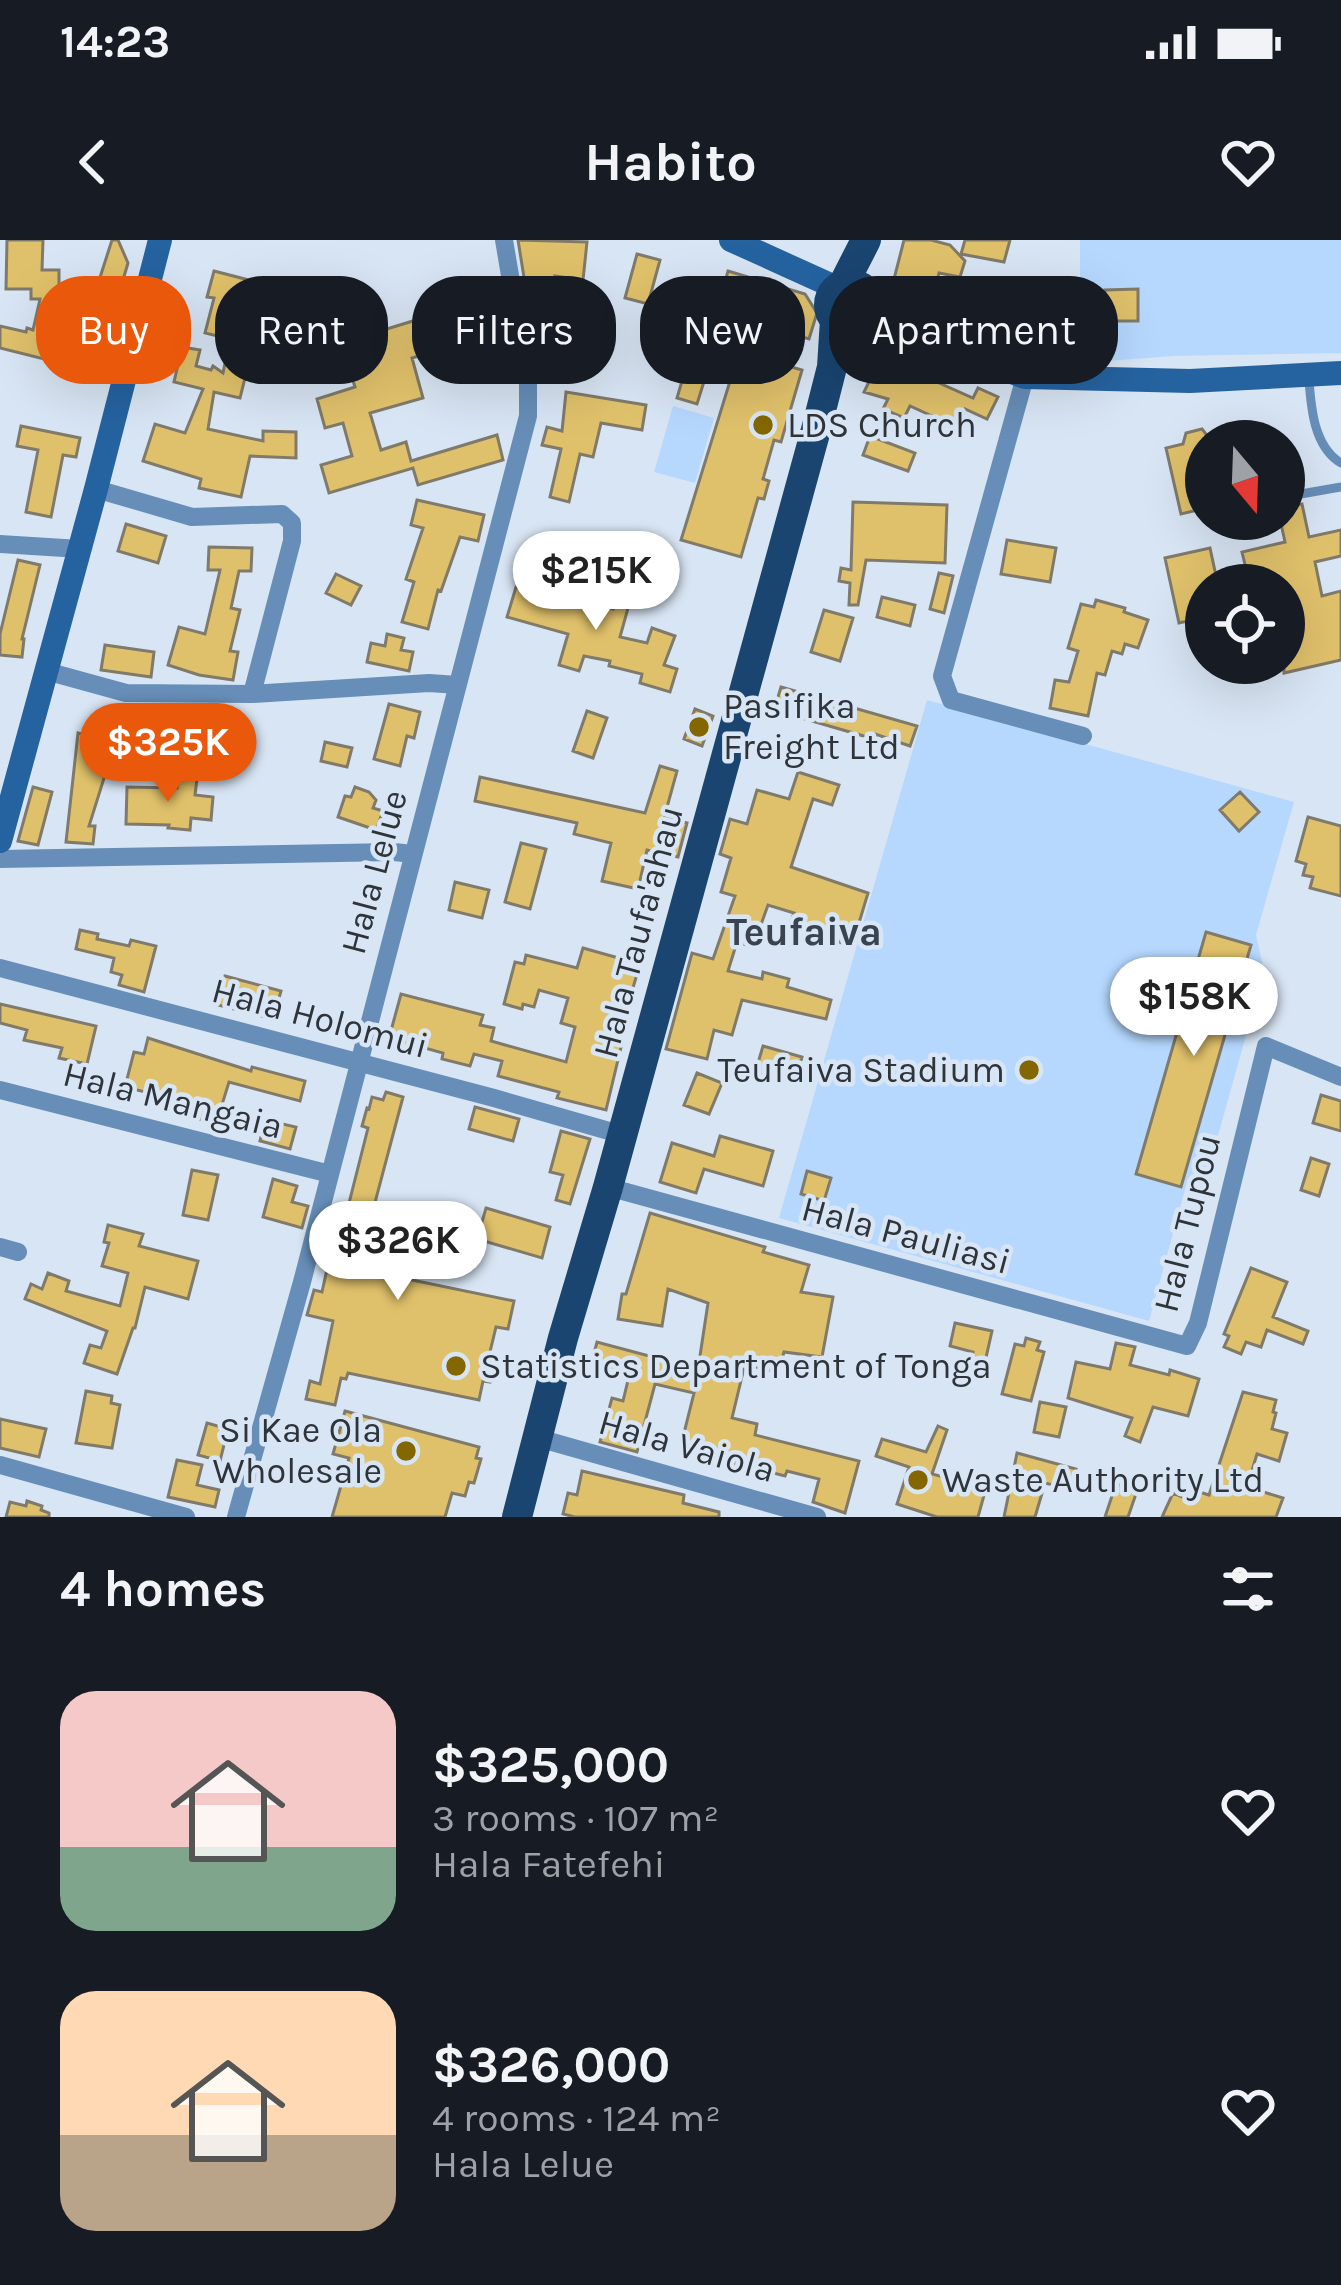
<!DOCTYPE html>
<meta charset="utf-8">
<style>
body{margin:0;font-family:Karla,sans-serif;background:#20242c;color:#f1f3f6;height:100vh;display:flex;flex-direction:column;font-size:45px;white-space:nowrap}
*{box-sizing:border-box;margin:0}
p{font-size:39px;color:#9ea1a6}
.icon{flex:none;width:66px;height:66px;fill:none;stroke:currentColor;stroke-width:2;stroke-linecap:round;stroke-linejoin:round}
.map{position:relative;height:1277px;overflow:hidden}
.panel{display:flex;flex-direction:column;background:#171b24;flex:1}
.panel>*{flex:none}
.guide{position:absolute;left:36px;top:36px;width:1269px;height:108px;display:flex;gap:24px}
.needle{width:78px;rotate:161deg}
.buttons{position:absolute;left:1185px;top:180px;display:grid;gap:24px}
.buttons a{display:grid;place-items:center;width:120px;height:120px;border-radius:50%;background:#171b24;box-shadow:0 12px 48px #0002;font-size:60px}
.price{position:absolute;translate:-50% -102px;padding:0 27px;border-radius:42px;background:#fff;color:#222;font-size:39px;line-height:78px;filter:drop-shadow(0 3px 6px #0008)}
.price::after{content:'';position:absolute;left:50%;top:72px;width:36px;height:27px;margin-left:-18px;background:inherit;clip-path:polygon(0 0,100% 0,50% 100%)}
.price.active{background:#ea580c;color:#fff}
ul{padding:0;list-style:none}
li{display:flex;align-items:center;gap:36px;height:300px;padding:0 60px}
li span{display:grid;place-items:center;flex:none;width:336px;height:240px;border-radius:36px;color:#555}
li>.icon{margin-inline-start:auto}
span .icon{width:144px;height:144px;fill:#fffc;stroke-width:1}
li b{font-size:51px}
h2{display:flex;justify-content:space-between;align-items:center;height:144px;padding:0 60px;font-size:51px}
.pill{padding:0 42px;border-radius:48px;background:#171b24;box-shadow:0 12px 48px #0002;font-size:42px;line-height:108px}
.pill.active{background:#ea580c;color:#fff}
.status{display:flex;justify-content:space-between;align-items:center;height:84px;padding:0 60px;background:#171b24;direction:ltr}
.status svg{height:33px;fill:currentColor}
header{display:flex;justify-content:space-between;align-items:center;height:156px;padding:0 60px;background:#171b24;font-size:54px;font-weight:700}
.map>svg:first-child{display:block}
.green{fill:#b6d8ff}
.building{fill:#e0c16b;stroke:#807a6a;stroke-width:3}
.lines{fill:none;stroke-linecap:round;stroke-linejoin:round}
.lane{stroke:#678eb8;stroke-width:9}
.street{stroke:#678eb8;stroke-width:18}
.secondary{stroke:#2563a0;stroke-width:24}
.primary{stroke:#1a4570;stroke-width:30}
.poi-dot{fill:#846700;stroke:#d8e5f4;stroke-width:4.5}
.labels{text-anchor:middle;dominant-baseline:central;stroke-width:9;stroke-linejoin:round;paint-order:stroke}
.poi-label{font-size:36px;fill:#2f343a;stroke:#d8e5f4;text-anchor:start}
.street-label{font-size:36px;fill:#2f343a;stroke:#d8e5f4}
.neighbourhood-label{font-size:39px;font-weight:bold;fill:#394450;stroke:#d8e5f4}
</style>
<div class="status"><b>14:23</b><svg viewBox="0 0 49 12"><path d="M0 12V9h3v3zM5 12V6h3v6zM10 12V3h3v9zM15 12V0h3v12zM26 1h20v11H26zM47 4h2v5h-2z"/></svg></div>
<header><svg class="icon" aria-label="back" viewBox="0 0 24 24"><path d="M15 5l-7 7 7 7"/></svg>Habito<svg class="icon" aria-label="heart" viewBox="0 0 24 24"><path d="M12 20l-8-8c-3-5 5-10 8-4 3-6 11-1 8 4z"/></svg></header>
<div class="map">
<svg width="1341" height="1277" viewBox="0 0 1341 1277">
<rect width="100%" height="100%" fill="#d8e5f4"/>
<!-- green -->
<path class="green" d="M1080 0H1341V113L1174 116 1080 123Z
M673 166 714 178 695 243 654 232Z
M927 460 1294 562 1256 695 1264 731 1209 928 1188 939 1149 1081 779 978Z"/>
<!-- building -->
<path class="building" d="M7 0H43L42 30H59V82L102 92 92 131 0 108V86L26 92 27 88 33 90 40 59H31V49H6Z
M112 0H118L128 23 117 60 95 53Z
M518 0 587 2 583 40 555 36 556 54 527 56Z
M904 0H931L950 5 965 21 960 37 939 33 929 71 905 64 893 43Z
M965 0H1010L1004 22 961 14Z
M637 14 660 20 648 64 625 58Z
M214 31 330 61 309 134 299 101V117L275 111 269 131 248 126 240 158 214 152 208 189 263 201V191L296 192V218L250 216 241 257 199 248 201 239 143 221 155 184 185 193 203 149 174 142 182 107 200 110 196 126 211 130 213 126 223 133 230 99 205 93 214 58 207 57Z
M728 31 805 54 817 73 809 99 789 93 792 81 720 59Z
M1138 49V81H1106L1105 50Z
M1030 55 1045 58 1036 91 1021 87Z
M490 62 496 93 474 97 468 67Z
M558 72 586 77 581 109 552 105Z
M439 73 449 107 412 118 423 158 370 173 381 210 406 202 411 221 497 195 503 220 418 245 413 228 329 253 321 225 352 216 343 183 325 188 317 159 355 147 341 103Z
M691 110 712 116 697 164 677 158Z
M739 112 802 130 781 202 774 200 763 239 769 241 764 259 758 258 741 317 681 300Z
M888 115 939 138 937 142 973 158 978 148 998 157 987 179 965 169 956 187 910 166 904 178 883 169 888 159 864 152 880 119 885 121Z
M566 152 646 165 642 190 601 183 593 217 580 214 569 262 550 257 561 209 542 205 547 187 562 191Z
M21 186 80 198 76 217 63 215 51 277 26 272 38 210 17 206Z
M1202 189 1206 194V268L1181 274 1166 208 1183 204 1186 193Z
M870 196 915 213 908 231 863 215Z
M417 260 484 275 478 301 460 297 441 351 438 350 428 389 402 382 414 342 406 339 423 288 411 285Z
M853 262 947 265 945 323 866 320 858 365H849L850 343 839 341 841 328 851 330Z
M1302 264 1309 297 1341 290V316L1315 322 1322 356 1341 351V420L1284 433V345H1250L1242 312 1285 302 1280 279H1284V268Z
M126 284 166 296 158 323 118 311Z
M1007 300 1056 308 1050 342 1001 334Z
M209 307 252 308 251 331H239L231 368 240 370 230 411 238 412 233 440 199 435 168 425 179 387 205 394 220 330H208Z
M1210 308 1218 345H1206V377L1179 383 1165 318Z
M18 320 40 325 22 399H24L22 417 0 415V394Z
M939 333 953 336 944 373 930 369Z
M336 334 361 346 351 365 326 353Z
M529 344 613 369 620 346 633 350 620 397 647 403 652 388 675 396 664 425 677 429 670 452 640 443 642 434 609 426 610 421 584 416 579 431 559 425 568 394 507 377 516 347 527 350Z
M882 357 915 365 910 386 877 377Z
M1096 360 1125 368 1124 372 1148 380 1138 408 1125 404 1122 414 1112 411 1105 435 1097 433 1088 476 1050 468 1055 440 1069 442 1078 411 1068 408 1081 364 1094 367Z
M824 370 853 378 840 421 811 412Z
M387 394 404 398 401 410 413 412 409 431 367 422 371 403 385 406Z
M105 405 154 412 151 437 101 430Z
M781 447 917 486 910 506 875 494 874 499 774 470Z
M389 464 420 472 414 498 407 496 400 526 374 519Z
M695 469 713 476 702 506 684 499Z
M219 471 222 488 181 494 178 477Z
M587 471 607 478 593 518 573 511Z
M78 493 115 503 89 586H95L93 604 66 602Z
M325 502 352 508 347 527 321 521Z
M660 526 677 531 664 578 687 583 678 617 647 610 638 649 602 641 611 603 574 594 577 583 475 561 480 537 645 573Z
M798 532 839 545 832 565 813 559 791 627 868 653 852 706 813 694 815 688 791 681 794 673 768 665 753 707 737 702 728 731 762 739 763 732 789 739 787 747 831 760 826 779 742 760 732 795 714 790 707 819 666 809 692 713 713 719 735 656 721 652 731 618 720 614 730 579 747 584 757 550 789 559Z
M178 537 197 539 195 555 213 557 211 580 191 578 190 590 168 588 169 585 126 584 127 547 177 548Z
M33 547 52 552 38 605 18 601Z
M355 547 369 552 376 560 373 568 383 571 376 590 338 577 345 556 351 557Z
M1240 552 1259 572 1239 591 1220 570Z
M1308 577 1341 586V656L1310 648 1313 637 1303 635 1306 624 1296 621Z
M521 603 546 609 530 669 505 662Z
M455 642 489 650 482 678 449 670Z
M80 690 98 694 97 699 129 706 131 700 156 706 144 752 119 745 122 735 111 732 114 718 76 709Z
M1206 692 1251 705 1181 947 1136 934Z
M583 708 640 724 617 802 622 803 606 870 557 858 559 852 498 836 502 821 474 814 470 826 442 819 443 813 389 798 401 754 483 775 480 785 494 788 491 801 566 822 575 787 561 783 568 758 539 750 534 767 523 764 522 769 504 764 515 722 524 724 526 715 577 728Z
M225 736 281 751 273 779 218 765Z
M0 764 96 786 87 824 59 818 62 808 24 800 27 790 0 783Z
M148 798 251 831 252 827 305 841 300 861 229 842 216 884 174 872 177 860 125 847 134 812 144 814Z
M763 806 802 817 794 843 755 833Z
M697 833 722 843 709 874 684 865Z
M386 852 403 857 373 970 367 968 354 1028 514 1061 508 1089 496 1087 489 1116 495 1118 490 1142 483 1141 479 1160 348 1133 346 1139 341 1138 335 1165 306 1159 310 1141 320 1144 333 1081 307 1075 314 1050 322 1052 340 970 347 971 368 888 362 886 367 868 369 869 372 857 383 860Z
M1321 855 1341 861V891L1313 883Z
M475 867 519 879 513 901 469 889Z
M265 880 296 887 290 909 260 901Z
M561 891 590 899 570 964 556 960 563 935 550 932Z
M720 896 773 911 763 946 704 929 696 953 660 942 672 903 714 916Z
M1311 918 1329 924 1319 956 1301 950Z
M192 930 218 935 208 980 183 975Z
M807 931 831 938 824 961 801 954Z
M273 939 297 946 292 962 308 966 302 988 263 977Z
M486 968 550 987 542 1018 477 999Z
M650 973 765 1007 763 1012 809 1025 801 1052 833 1057 822 1117 784 1112 778 1133 745 1124 732 1178 757 1184 755 1195 859 1221 845 1273 813 1262 819 1239 787 1231 785 1236 747 1226 745 1231 732 1228 735 1217 681 1205 694 1153 655 1144 637 1212 600 1202 612 1158 623 1161 630 1132 592 1121 597 1102 698 1129 708 1063 668 1049 662 1086 618 1079 622 1054H626Z
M108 985 143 994 139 1006 198 1021 188 1059 145 1047 135 1088H133L117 1134 84 1123 90 1105 101 1108 107 1091 25 1059 31 1044 42 1049 48 1033 69 1041 66 1051 120 1066 128 1033 102 1026 109 1003 104 1002Z
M1251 1028 1287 1042 1273 1077 1308 1091 1303 1104 1267 1090 1261 1107 1246 1102 1241 1114 1224 1107 1229 1096 1224 1094Z
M955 1083 992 1091 983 1131 969 1127 973 1112 950 1106Z
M1026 1098 1040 1102 1037 1110 1044 1112 1031 1161 1002 1154 1015 1104 1024 1106Z
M1116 1103 1135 1107 1130 1125 1169 1135 1170 1130 1199 1139 1188 1176 1153 1167 1140 1202 1125 1196 1132 1178 1068 1158 1076 1122 1110 1129Z
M86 1151 112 1156 111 1163 120 1165 112 1208 76 1203Z
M1243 1152 1276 1160 1273 1172 1276 1173 1272 1189 1287 1193 1279 1221 1257 1214 1247 1247 1283 1258 1276 1277H1162L1173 1253 1187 1259 1190 1249 1209 1255Z
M1040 1162 1066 1167 1059 1197 1034 1192Z
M345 1171 479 1207 476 1218 481 1219 474 1243 469 1242 465 1256 452 1253 445 1277H332L349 1218 333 1214Z
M0 1179 46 1189 39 1217 0 1208Z
M207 1183 228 1189 220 1221 198 1215Z
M938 1186 947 1190 932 1234 986 1248 978 1277H937L897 1264 909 1227 876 1216 882 1199 926 1212Z
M1017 1213 1076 1229 1071 1249 1045 1243 1035 1277H1004Z
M177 1220 202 1225 197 1245 219 1250 215 1267 168 1257Z
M582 1231 684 1255 683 1263 719 1272V1277H575L563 1274 568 1253 577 1255Z
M1116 1244 1137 1251 1128 1277H1105Z
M27 1261 42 1266 41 1270 49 1273V1277H6L10 1262 26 1266Z"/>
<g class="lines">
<!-- lane -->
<path class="lane" d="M935 98 954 73
M1309 140C1311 168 1314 207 1341 223
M1284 257 1341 247"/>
<!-- street -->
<path class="street" d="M1025 137 942 436 951 460 1083 496
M96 249 192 277 282 274 292 283V301L252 454
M0 304 80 309
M46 431 126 453 252 454 429 443 458 445
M0 619 394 612 413 614
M0 728 494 858 623 895
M0 850 330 934
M608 947 1187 1106 1198 1083 1266 806 1341 837
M0 1007 18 1012
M538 1198 817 1277
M0 1225 186 1277
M236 1277 302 1042 528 176V142L504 0"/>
<!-- secondary -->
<path class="secondary" d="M731 0 837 48
M870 59 907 92
M861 83 909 93 1025 137 1190 141 1341 133
M0 601 96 249 160 0"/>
<!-- primary -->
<path class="primary" d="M829 65a21 21 0 1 1 42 0a21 21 0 1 1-42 0Z
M843 45 866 0
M517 1277 563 1098 608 947 817 186 832 127 835 80"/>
</g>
<!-- markers -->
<g class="poi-dot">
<circle cx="763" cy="185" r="12"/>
<circle cx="699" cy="487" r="12"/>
<circle cx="1029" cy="830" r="12"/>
<circle cx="456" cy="1126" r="12"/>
<circle cx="406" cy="1211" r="12"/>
<circle cx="918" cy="1240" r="12"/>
</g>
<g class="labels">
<!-- poi labels -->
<g class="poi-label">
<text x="787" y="185">LDS Church</text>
<text x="723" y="466">Pasifika<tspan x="723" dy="41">Freight Ltd</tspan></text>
<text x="1005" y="830" text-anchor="end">Teufaiva Stadium</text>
<text x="480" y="1126">Statistics Department of Tonga</text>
<text x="382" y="1190" text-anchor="end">Si Kae Ola<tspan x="382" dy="41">Wholesale</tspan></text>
<text x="942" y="1240">Waste Authority Ltd</text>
</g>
<!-- street labels -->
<g class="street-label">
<text transform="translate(374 632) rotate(-75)">Hala Lelue</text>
<text transform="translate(638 692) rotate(-75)">Hala Taufa'ahau</text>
<text transform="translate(320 778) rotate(15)">Hala Holomui</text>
<text transform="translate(173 860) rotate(14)">Hala Mangaia</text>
<text transform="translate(1187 983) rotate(-76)">Hala Tupou</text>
<text transform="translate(906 995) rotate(15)">Hala Pauliasi</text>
<text transform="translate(687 1206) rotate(16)">Hala Vaiola</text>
</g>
<!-- neighbourhood labels -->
<g class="neighbourhood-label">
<text x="804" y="692">Teufaiva</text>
</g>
</g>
</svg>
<div class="buttons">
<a><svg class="needle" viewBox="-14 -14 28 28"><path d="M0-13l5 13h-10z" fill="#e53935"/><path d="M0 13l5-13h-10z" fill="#9ea1a6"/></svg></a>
<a><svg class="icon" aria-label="locate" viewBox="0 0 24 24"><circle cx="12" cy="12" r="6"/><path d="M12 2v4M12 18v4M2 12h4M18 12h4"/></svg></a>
</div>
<b class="price" style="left:596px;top:393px">$215K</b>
<b class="price active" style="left:168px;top:565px">$325K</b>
<b class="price" style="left:1194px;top:819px">$158K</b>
<b class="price" style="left:398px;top:1063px">$326K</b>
<div class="guide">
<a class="pill active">Buy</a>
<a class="pill">Rent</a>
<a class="pill">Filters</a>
<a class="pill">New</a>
<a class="pill">Apartment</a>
</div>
</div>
<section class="panel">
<h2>4 homes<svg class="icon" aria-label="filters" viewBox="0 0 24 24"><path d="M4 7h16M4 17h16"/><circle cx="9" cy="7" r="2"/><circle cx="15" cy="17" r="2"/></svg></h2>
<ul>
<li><span style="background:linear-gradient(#f6c9c9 65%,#7fa58c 0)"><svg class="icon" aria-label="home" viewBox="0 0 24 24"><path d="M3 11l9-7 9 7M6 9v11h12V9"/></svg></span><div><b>$325,000</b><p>3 rooms · 107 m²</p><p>Hala Fatefehi</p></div><svg class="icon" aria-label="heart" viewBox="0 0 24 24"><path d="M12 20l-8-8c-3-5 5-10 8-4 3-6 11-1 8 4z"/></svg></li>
<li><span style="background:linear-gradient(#ffd9b3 60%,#b9a48a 0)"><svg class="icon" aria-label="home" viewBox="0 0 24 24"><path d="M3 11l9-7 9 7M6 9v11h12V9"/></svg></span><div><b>$326,000</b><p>4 rooms · 124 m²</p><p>Hala Lelue</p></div><svg class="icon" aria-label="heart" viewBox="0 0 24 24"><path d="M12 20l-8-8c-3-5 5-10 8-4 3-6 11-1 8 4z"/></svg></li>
</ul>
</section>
